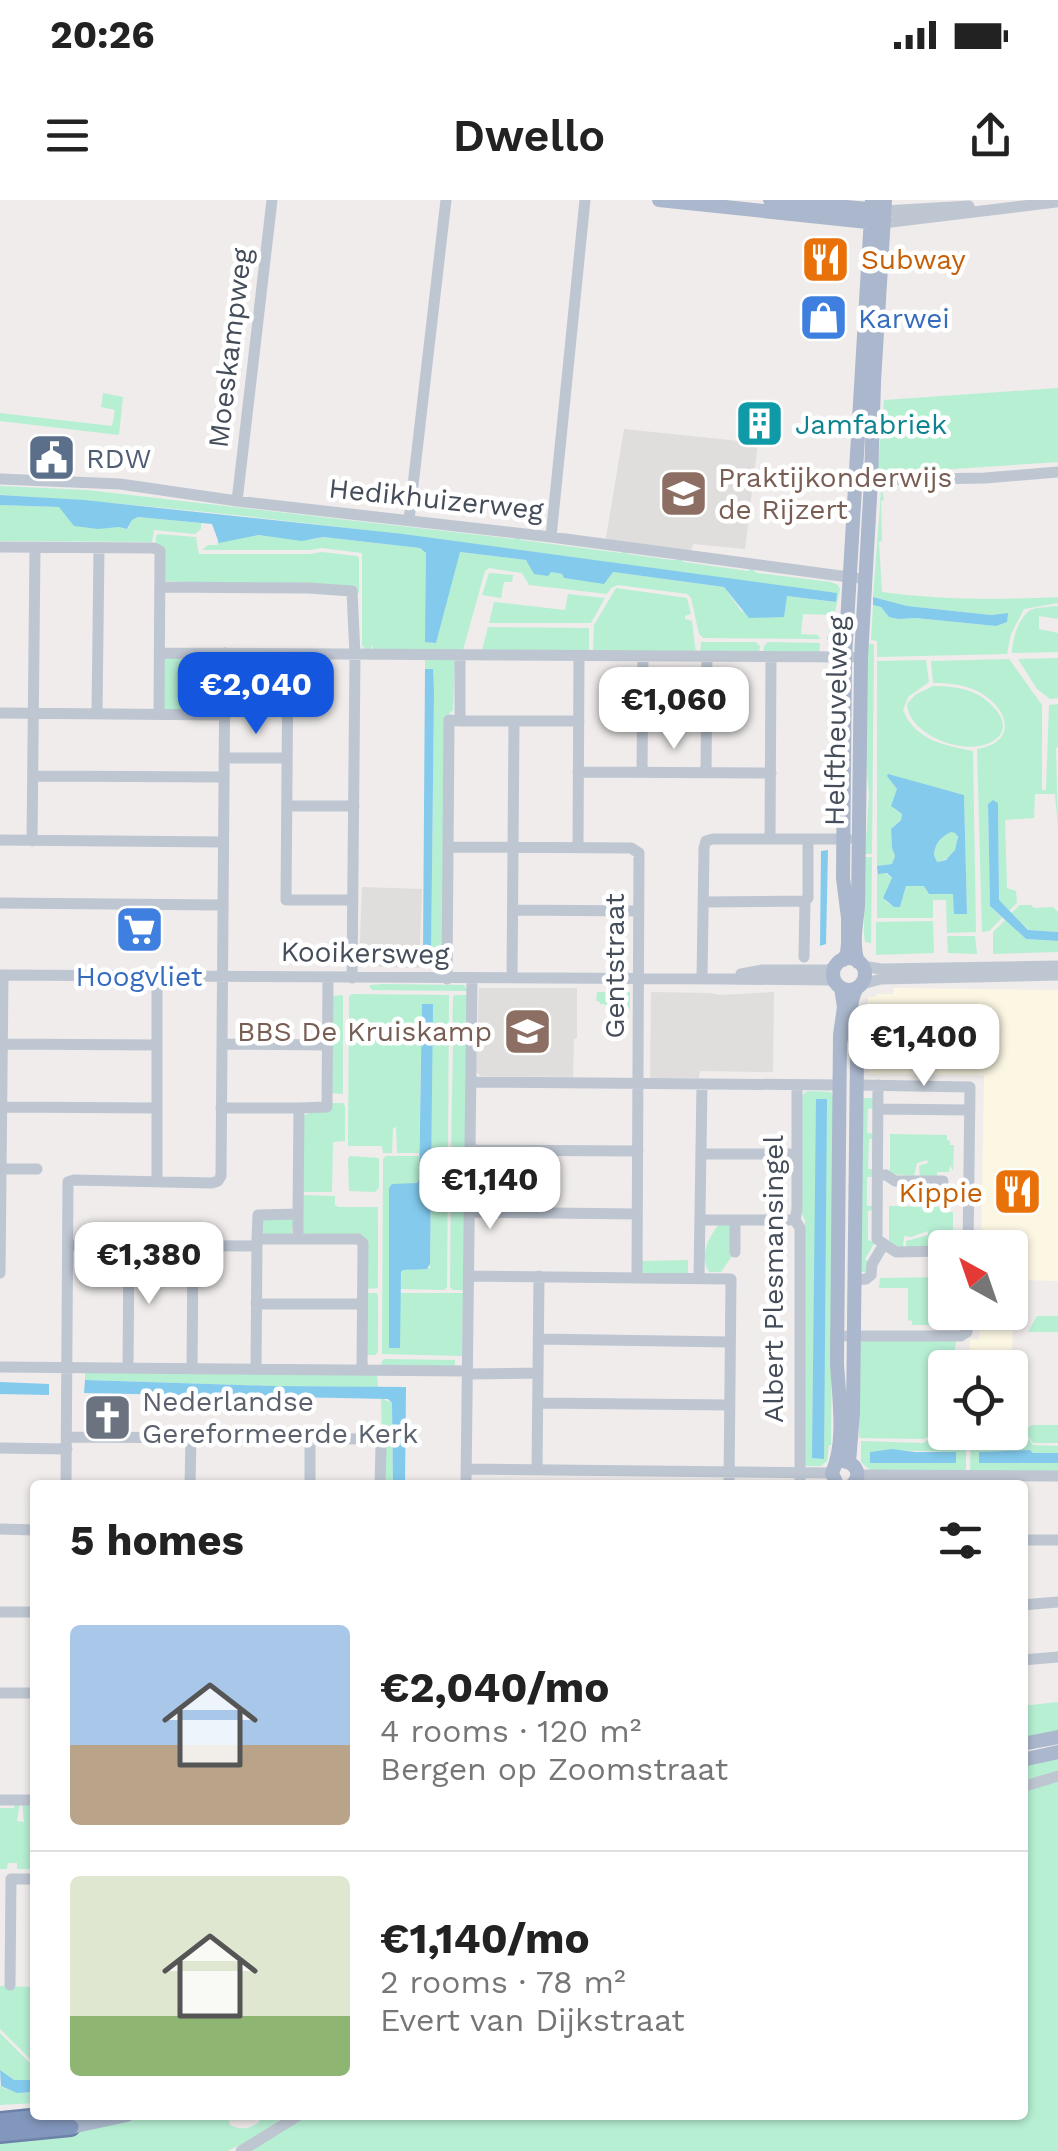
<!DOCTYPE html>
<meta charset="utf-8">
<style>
body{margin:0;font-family:"Work Sans",sans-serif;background:#f6f6f6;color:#222;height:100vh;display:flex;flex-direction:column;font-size:38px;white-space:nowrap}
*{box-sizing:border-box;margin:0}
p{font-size:32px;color:#767676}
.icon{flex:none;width:55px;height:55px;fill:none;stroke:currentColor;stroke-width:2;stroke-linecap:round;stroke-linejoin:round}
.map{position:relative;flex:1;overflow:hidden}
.drawer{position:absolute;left:30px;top:1280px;width:998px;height:640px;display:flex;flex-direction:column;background:#fff;border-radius:10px;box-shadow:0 2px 8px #0004}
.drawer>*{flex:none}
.needle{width:65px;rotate:320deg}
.fabs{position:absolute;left:928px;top:1030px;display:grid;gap:20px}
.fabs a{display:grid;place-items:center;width:100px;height:100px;border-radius:10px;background:#fff;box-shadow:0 2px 8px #0004;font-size:50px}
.price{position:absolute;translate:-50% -85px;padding:0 22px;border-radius:20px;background:#fff;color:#222;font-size:32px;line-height:65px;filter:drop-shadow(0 2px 5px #0008)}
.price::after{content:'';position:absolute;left:50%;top:60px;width:30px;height:22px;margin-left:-15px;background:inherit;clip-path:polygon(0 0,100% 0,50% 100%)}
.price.selected{background:#1556df;color:#fff}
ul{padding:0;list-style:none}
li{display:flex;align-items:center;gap:30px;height:250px;padding:0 40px}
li+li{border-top:2px solid #e0e0e0}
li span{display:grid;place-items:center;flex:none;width:280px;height:200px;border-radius:10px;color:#555}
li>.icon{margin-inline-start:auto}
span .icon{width:120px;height:120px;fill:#fffc;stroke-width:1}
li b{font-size:42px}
h2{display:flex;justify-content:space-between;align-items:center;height:120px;padding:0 40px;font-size:42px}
.status{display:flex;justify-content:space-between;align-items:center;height:70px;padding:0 50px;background:#fff;direction:ltr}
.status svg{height:28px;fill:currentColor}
header{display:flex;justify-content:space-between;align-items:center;height:130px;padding:0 40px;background:#fff;font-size:45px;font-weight:600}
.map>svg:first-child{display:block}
.commercial{fill:#fcf7e3}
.education{fill:#e0dddd}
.green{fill:#b7efd3;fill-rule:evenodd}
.water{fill:#83caed;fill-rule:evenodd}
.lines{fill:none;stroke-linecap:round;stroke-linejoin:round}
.highway-casing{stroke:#6d82a8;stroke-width:20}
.minor{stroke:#bec6d2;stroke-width:11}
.major{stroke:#aab7cc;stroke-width:14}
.highway{stroke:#8297bc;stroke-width:15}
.labels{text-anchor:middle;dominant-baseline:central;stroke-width:9;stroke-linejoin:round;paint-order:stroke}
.food-label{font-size:28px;fill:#c56008;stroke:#fff;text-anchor:start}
.shop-label{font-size:28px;fill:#366cbe;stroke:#fff;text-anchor:start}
.street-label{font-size:28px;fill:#444d59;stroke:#fff}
.culture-label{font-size:28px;fill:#0d838f;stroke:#fff;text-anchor:start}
.service-label{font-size:28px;fill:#4e5e75;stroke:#fff;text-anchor:start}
.education-label{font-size:28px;fill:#785e54;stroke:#fff;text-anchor:start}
.worship-label{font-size:28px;fill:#5b616d;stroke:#fff;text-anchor:start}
</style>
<div class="status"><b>20:26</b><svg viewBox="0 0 49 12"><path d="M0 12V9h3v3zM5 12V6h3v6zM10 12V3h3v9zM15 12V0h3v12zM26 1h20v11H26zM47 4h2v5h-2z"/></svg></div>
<header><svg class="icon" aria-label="menu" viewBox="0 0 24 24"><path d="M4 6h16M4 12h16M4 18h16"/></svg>Dwello<svg class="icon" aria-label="share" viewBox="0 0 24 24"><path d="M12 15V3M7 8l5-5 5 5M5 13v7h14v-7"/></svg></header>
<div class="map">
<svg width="1058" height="1951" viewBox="0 0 1058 1951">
<rect width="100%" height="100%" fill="#efeceb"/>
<!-- commercial -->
<path class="commercial" d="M894 788 1058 790V1081L1013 1080 1012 1173 1010 1168 969 1167 970 1139 979 1140 980 1113 1010 1112V1048L981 1047 984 875 868 874V797H874L878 794H893Z"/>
<!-- education -->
<path class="education" d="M624 229 758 243 745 349 693 344 690 355 605 344Z
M362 687 422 689 419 768 359 766Z
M479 788H577V838L574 839 573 877 481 876 476 872Z
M651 792 709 793 721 795 774 792 773 872 700 871 699 878H650Z
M592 1280V1285H481V1281Z"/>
<!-- green -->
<path class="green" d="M1058 188V262L877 274 884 200Z
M103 193 123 197 119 235 0 221V213L112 226 115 210 101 207Z
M0 286 87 290 514 339 517 335 521 340 621 353 625 351 628 354 672 360 681 359 684 362 748 371 751 368 757 373 831 382 838 385 840 389 834 417 833 440H827V436L830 435 831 415 803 414 801 434 818 435 820 439 703 438 699 434 691 398 687 394 618 385 611 388 607 394 529 385 522 373 489 368 485 371 463 450 373 449 372 444 371 449H365L362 445V353L322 348 311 350H202L208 345H218L217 342 220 341C234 340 249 335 263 335 284 336 302 344 323 337L420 348 426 353V442H436L459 352 526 360 551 372 562 374 564 378 604 383 613 372 724 387 742 412 786 396 835 402 836 393C558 357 280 312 0 295Z
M882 290 884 300 881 301 882 341 879 342 882 392C941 400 999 400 1058 397V403L1024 409 1011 434 1007 454 877 457V441L871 440 873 405 881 407 889 417 898 419 916 418 996 426 1007 413 991 415 907 406 873 397 881 291Z
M0 305 59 307 88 328 119 327 128 329 132 320 138 317 201 323V329L195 334 154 330 152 342 0 341Z
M158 334 196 337 199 354H311L322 352 357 356 359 358V393L165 381 156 346V336Z
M489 373 513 375 512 382H504L501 398 482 395Z
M616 388 687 398 691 414 685 416V419L692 421 696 454 593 453 594 425Z
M568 394 605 398 591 423H489L494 402 565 410Z
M1058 406V419L1039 416V429L1058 433V452L1012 453C1012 440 1019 414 1033 409 1040 407 1050 407 1058 406Z
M488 427 589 428V453L482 450Z
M701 442H756L760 446 759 455 700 454Z
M768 442 820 443 819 455H763L764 446Z
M867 444H874L872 654H865L869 594 866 566Z
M164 457 218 459 219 508 214 511 163 510Z
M1058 458V498L1050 499 1037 489 1018 459Z
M425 459 455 460 453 510 445 518 442 762 440 766 423 767 424 759 431 758 434 492 432 469H425Z
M1009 459 1042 505V590H1046L1049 505 1058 504V547L1056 548 1058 630 1055 594H1035L1034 618 1005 620 1007 688 1016 691 1017 703 1009 711 999 701 998 603 988 604 990 706 1002 718 989 731 982 732 977 549C1017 543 1010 510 981 493 967 485 949 483 933 483L931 461Z
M926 460 929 482 908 497 903 510C916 541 944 545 973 551L976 732 947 733 946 700H933V718H877V461ZM888 575 964 595 967 714 953 693 929 694 925 686H906L900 707H894L885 701 887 690 892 679 878 666 892 664 895 656 892 648 891 629 901 619 902 614 893 608 897 589Z
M933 486C946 486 960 487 972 492 988 498 1016 523 996 539 971 559 909 537 907 504L915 495Z
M950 632 955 633C961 642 956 651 949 658L937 662 934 655C935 644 940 637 950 632Z
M865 657H872L871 743 865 742 864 734Z
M1020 705H1031L1034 708 1053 707 1058 712V732L1029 730 1011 713Z
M1005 720 1026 739 1058 741V752L993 754V732Z
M933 721 934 753 876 755V722Z
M947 736H975L977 754 948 753Z
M383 784 464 785 468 791 373 790 370 788V785Z
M597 792H630V809H612L611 805 600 804 599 801H596Z
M352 794 448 795 449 796 448 951 431 953 432 804 422 805 419 953H397L396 927 393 928 392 953H383L382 946H348L349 796Z
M343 795V894L330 893 331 796Z
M455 795H468L466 841H452L453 797Z
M453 843H466V953H454L451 951Z
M808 891 831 892 834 898 831 1245H829L827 1261 821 1266H804L802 1262 805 1021 800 1009 801 896Z
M862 898H874V908L868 909 867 933 875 934V939H869L868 969H875L874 977H867V1006H874V1010L868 1011V1040L875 1042 865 1059 869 1063 868 1072H860Z
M331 903H343L345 906V941L333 942 332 992H302L303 916Z
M890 934 947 935V940L950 941V945H954L953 971 950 965 949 972H937V976H920L919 966 928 963 927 960 917 963 914 976 890 974Z
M350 956 379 958V988L375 992 349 991 348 959Z
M386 956H419V982L389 988V1147H400V1093H463L462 1156 382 1154 383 959Z
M431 957H446L448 961 447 1087 444 1090 400 1089 402 1070 430 1068Z
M455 957H466L465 1090H453L450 1087 451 960Z
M302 995 335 996V1005L338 1007H378V1088L366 1089 367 1043 303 1033Z
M889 1006 946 1007V1012H953V1047L951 1043H937L936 1047H906V1041L928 1035V1031L911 1037 904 1036 903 1047H896L889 1042Z
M291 1018 294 1020 291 1035H266L262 1032V1020Z
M718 1025H732V1056L721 1072H709C699 1056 708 1039 718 1025Z
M688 1060V1074H641V1061Z
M945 1077V1112L951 1113 952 1125H912V1121L908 1120V1088H879L880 1078Z
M366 1093H376L378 1095V1152L375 1155H366Z
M1037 1116H1058V1132H1028Z
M862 1140H956L953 1167 945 1168V1226L924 1239 859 1238 860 1144Z
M385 1159 455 1160V1167H381L382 1161Z
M85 1171 377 1175 378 1187 274 1186 85 1180Z
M1025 1180H1028V1225L1023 1228 1010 1210V1190Z
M381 1198 392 1203 393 1285H383Z
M1010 1214 1033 1245 1058 1246V1253H1032L1029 1250 979 1252 1021 1262 1058 1263V1271L970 1272 971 1233 1010 1232Z
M1032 1225H1058V1243H1033L1024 1230Z
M945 1229V1232L966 1233V1272H949L947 1270 871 1271 861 1262V1241L923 1243ZM886 1250 955 1252 956 1263H871V1252Z
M1058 1502V1531L1023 1537 1022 1506Z
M1058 1556V1570L1023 1582V1566Z
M1058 1578V1951H245L302 1915H1022L1023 1590Z
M15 1602H20L17 1621 24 1622 22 1602H35V1669H17V1663H8L7 1669H0V1608H14Z
M0 1786 35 1787V1864L0 1829Z
M0 1833 35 1868V1880H14L0 1870Z
M0 1886C11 1892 23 1894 35 1892V1903L0 1905Z
M153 1915H228L230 1925C241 1930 250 1930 259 1922L261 1915H288L248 1941 228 1951H0V1942L60 1936Z"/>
<!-- water -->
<path class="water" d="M0 295 84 300 403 334 837 393 836 402 787 396 784 417 749 418 724 387 613 372 604 384 564 378 562 374 551 372 548 376 534 374 526 360 460 352 436 443 425 442 426 353 420 348 323 337 302 341 259 335 219 343 212 324 138 317 132 320 127 329 119 327 98 329 74 326 59 307 0 305Z
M873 397 907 406 991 415 1008 413 1007 422 996 426 916 418 898 419 889 417 881 407 873 405Z
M425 469H433L434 492 431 759H424L423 752Z
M888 574 964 595 967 714H954L953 694H929L924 686H906L900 707H894L883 698 892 678 887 673 878 674 877 666 892 664 895 656 892 648 891 629 901 620 902 614 891 606 897 589 887 576ZM951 632 955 633 958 637 955 650 946 660 937 662 934 655C935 644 940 637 951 632Z
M993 600 998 603 999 700 1028 730 1058 732V741L1026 739 990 706 988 604Z
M828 650 826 744 820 746 821 651Z
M422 804H433L430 1064 427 1069 403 1070 401 1072 400 1148H389V988L392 984 417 983 419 980Z
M816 899H827L824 1259 812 1258Z
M85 1180 274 1186 406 1187 405 1285H393L392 1203 388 1199 84 1193Z
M0 1182 49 1184V1195L0 1194Z
M892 1249 915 1252H956V1263H870V1252Z
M1030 1250 1033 1253H1058V1263H979V1252Z
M0 1870 14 1880H35V1892L17 1893 1 1886Z"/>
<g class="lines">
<defs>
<path id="highway" d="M0 1921 60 1915
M0 1934 71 1927"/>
</defs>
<!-- highway casing -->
<use href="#highway" class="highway-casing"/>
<!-- minor -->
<path class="minor" d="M885 11 969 6
M883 23 1056 2
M0 279 120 284 237 301 551 337 856 378
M854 287 871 280 985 278 1058 272
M237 301 272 0
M409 320 446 0
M551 337 585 0
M0 347 154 348 160 351 159 514
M161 387 308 388 352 391 355 455 352 778
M160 453 852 457
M288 454 286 700H353
M0 513 224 515
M97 514 99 348
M460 521H579
M224 558H287
M578 572 771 573
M642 572 643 456
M706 573 707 457
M33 576 224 577
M287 606H354
M770 639 771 457
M0 640 223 642
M32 641 35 347
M448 647 631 648 639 653 637 1077
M578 647 579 456
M703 702 805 701
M0 703 222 705
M513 710 639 711
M804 757 805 701 808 698V639
M862 766 881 769 1058 766
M741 774 763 770H828L836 766
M0 775 725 779 829 780 836 783
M512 778 514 521
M447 779 449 520 460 521V455
M702 779 704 648 706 641 713 639H848
M862 784 881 779 1058 775
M3 844 157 845
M222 844 327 845
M471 882 840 885
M797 885V1009L795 1020 800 1028V1285
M857 885 970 887 968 1048
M2 907 156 908
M221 908H299
M878 909 970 910
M470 950 638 951
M701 954H797
M1 969H37
M878 974 886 975 895 981H943
M157 980V775
M469 1012 637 1014
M298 1014 299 908 327 907 328 778
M700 1020H795
M735 1020V1052
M298 1039H257L258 1015 298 1014V1039H358L363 1043 362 1170
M884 1044 896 1052 943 1051
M68 1045 257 1046
M0 1073 3 775
M469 1076 731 1079 729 1285
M699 1078 702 884
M855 1080 866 1079 871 1075 872 1064 884 1044 877 1039 878 885
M256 1104H362
M847 1136H961L967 1132 968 1112
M538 1139 729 1142
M0 1167 468 1171
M128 1168 129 1045
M192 1169 193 1046
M256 1169 257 1039
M468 1174 538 1173
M538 1203 729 1205
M67 1237 373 1239 379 1242 381 1247 380 1285
M0 1248 67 1249
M467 1269 832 1273
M537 1270 539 1076
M858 1275 1058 1276
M66 1285 68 982 74 980 212 983 218 981 221 976 225 453
M190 1285 191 1238
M310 1285V1239
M466 1285 472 779
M0 1329 35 1330
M1022 1340H1058
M1022 1405 1058 1402
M0 1412H35
M1022 1460 1058 1457
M0 1493H35
M1022 1587 1058 1576
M0 1600H35
M10 1785 11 1679H35
M241 1951 299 1915"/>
<!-- major -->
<path class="major" d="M659 0 877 23
M770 0 879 10
M833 774a16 16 0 1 1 32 0a16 16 0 1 1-32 0Z
M843 760 847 753 848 744V718L843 678 845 457 872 0
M858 762C852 745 856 725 858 707L861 457 871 280 874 182 885 0
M843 1261C857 1263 862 1275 852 1285
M849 1262 853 1213 857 855C854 834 845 807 857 788
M837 1285 832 1273C846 1243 839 1198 837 1164L840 835 844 807 841 788
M1022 1544 1058 1537
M1022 1560 1058 1552
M71 1927 127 1915"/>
<!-- highway -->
<use href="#highway" class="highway"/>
</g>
<!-- icons -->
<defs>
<symbol id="restaurant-square" viewBox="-11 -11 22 22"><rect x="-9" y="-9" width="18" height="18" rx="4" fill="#e8710a" stroke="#fff"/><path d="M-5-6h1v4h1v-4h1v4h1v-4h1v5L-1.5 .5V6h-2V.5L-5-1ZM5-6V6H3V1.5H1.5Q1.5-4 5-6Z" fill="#fff"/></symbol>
<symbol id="shop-square" viewBox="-11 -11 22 22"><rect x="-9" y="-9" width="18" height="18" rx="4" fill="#3f7fe0" stroke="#fff"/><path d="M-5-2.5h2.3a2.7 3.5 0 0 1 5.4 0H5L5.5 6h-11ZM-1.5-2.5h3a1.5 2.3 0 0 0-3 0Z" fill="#fff"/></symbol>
<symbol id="building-square" viewBox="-11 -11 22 22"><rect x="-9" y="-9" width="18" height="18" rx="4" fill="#0f9aa8" stroke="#fff"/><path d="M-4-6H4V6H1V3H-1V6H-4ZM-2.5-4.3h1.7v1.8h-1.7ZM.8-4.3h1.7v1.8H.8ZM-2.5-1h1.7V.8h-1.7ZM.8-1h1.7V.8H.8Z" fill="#fff"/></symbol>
<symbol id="civic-square" viewBox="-11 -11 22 22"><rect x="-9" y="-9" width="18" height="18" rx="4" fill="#5c6f8a" stroke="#fff"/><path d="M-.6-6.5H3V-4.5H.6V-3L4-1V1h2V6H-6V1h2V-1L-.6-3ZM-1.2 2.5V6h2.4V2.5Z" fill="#fff"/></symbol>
<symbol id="school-square" viewBox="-11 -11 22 22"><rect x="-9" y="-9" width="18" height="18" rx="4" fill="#8d6e63" stroke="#fff"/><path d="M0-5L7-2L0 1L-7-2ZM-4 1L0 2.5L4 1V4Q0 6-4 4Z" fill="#fff"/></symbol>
<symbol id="supermarket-square" viewBox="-11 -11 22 22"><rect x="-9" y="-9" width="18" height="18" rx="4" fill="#3f7fe0" stroke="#fff"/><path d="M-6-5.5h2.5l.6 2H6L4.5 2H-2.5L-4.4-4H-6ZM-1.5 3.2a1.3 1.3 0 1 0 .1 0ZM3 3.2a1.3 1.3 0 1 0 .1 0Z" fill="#fff"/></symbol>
<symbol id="church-square" viewBox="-11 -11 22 22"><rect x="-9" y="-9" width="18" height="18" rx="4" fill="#6b7280" stroke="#fff"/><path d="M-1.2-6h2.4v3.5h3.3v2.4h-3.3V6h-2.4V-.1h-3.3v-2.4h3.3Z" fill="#fff"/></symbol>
</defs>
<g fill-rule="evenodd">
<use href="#restaurant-square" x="798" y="32" width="55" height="55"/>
<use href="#shop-square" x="796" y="90" width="55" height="55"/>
<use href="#building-square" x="732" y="196" width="55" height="55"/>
<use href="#civic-square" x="24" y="230" width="55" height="55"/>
<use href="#school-square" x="656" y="266" width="55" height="55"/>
<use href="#supermarket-square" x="112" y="702" width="55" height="55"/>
<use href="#school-square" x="500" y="804" width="55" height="55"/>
<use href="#restaurant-square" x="990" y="964" width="55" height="55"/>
<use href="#church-square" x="80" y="1190" width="55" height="55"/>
</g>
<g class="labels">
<!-- food labels -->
<g class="food-label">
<text x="861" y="59">Subway</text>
<text x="983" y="992" text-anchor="end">Kippie</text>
</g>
<!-- shop labels -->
<g class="shop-label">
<text x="858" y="118">Karwei</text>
<text x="139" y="776" text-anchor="middle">Hoogvliet</text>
</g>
<!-- street labels -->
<g class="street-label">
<text transform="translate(230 148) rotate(-83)">Moeskampweg</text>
<text transform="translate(436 299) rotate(6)">Hedikhuizerweg</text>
<text transform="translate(836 521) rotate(-89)">Helftheuvelweg</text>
<text transform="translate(365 753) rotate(1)">Kooikersweg</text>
<text transform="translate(614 766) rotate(-90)">Gentstraat</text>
<text transform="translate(773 1079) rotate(-90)">Albert Plesmansingel</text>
</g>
<!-- culture labels -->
<g class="culture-label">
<text x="795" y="224">Jamfabriek</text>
</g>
<!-- service labels -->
<g class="service-label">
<text x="86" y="258">RDW</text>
</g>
<!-- education labels -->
<g class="education-label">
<text x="718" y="277">Praktijkonderwijs<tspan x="718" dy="32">de Rijzert</tspan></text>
<text x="492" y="831" text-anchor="end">BBS De Kruiskamp</text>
</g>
<!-- worship labels -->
<g class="worship-label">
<text x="142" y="1201">Nederlandse<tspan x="142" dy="32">Gereformeerde Kerk</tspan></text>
</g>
</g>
</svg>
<div class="fabs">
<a><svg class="needle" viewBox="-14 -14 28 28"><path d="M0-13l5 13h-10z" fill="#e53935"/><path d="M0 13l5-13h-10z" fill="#767676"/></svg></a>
<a><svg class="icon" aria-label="locate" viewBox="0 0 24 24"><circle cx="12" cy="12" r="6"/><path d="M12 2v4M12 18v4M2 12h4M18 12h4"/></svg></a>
</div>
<b class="price selected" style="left:256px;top:537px">€2,040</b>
<b class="price" style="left:674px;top:552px">€1,060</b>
<b class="price" style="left:924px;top:889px">€1,400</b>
<b class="price" style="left:490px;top:1032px">€1,140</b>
<b class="price" style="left:149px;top:1107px">€1,380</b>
<section class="drawer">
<h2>5 homes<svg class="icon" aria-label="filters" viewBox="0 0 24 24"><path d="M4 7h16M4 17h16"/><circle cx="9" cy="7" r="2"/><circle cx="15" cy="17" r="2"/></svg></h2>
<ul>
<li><span style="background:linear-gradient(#a9c7e8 60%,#b9a48a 0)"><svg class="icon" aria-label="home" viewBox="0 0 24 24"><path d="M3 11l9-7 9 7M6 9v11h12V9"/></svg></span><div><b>€2,040/mo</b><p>4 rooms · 120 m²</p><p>Bergen op Zoomstraat</p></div></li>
<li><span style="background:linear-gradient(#dfe7d0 70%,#8fb573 0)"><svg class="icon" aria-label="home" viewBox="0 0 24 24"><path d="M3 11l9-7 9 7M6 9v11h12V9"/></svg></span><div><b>€1,140/mo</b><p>2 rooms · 78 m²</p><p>Evert van Dijkstraat</p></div></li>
</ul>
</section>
</div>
